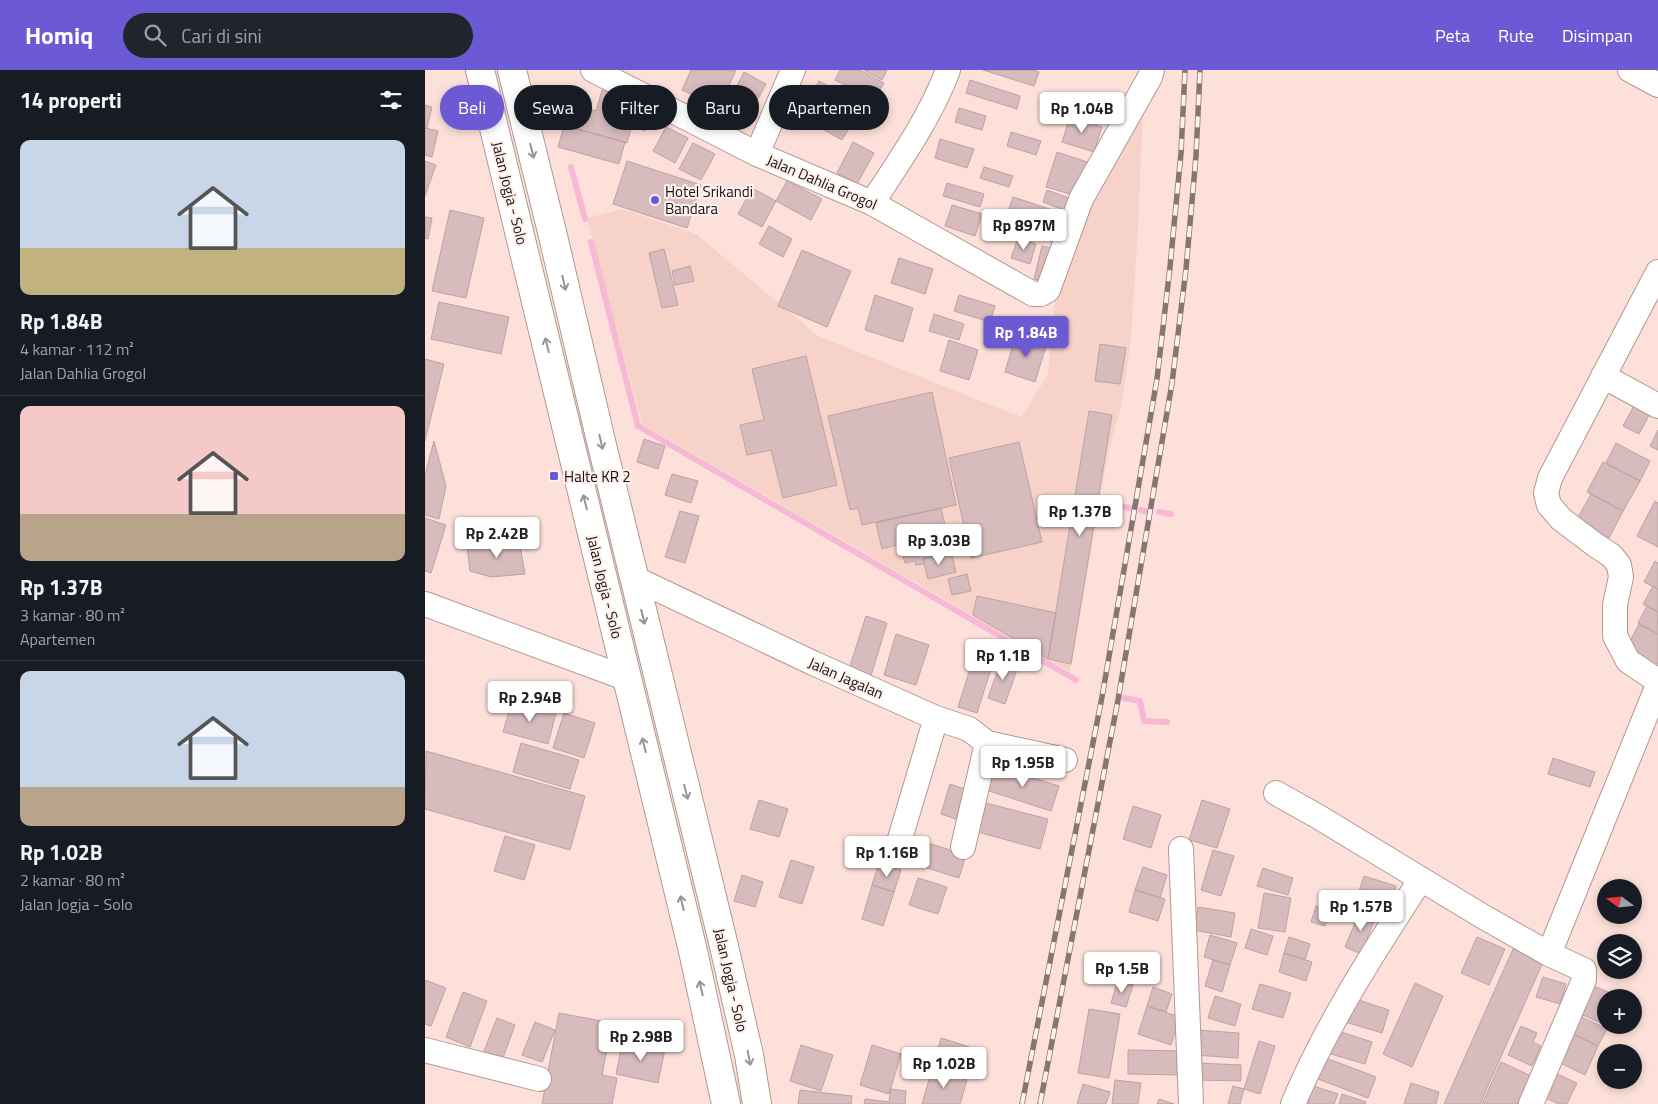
<!DOCTYPE html>
<html lang="id">
<meta charset="utf-8">
<style>
body{margin:0;font-family:"Titillium Web",sans-serif;background:#20242c;color:#f1f3f6;height:100vh;display:flex;flex-direction:column;font-size:19px;white-space:nowrap}
*{box-sizing:border-box;margin:0}
p{font-size:16px;color:#9ea1a6}
.icon{flex:none;width:28px;height:28px;fill:none;stroke:currentColor;stroke-width:2;stroke-linecap:round;stroke-linejoin:round}
.map{position:relative;flex:1;overflow:hidden}
.sheet{display:flex;flex-direction:column;background:#171b24;width:425px}
.sheet>*{flex:none}
.top-card{position:absolute;left:15px;top:15px;width:475px;height:45px;display:flex;gap:10px}
.needle{width:32px;rotate:285deg}
.tools{position:absolute;left:1172px;top:809px;display:grid;gap:10px}
.tools a{display:grid;place-items:center;width:45px;height:45px;border-radius:50%;background:#171b24;box-shadow:0 2px 8px #0003;font-size:25px}
.price{position:absolute;translate:-50% -42px;padding:0 11px;border-radius:5px;background:#fff;color:#222;font-size:16px;line-height:32px;filter:drop-shadow(0 1px 2px #0008)}
.price::after{content:'';position:absolute;left:50%;top:30px;width:15px;height:11px;margin-left:-8px;background:inherit;clip-path:polygon(0 0,100% 0,50% 100%)}
.price.selected{background:#6c5ad4;color:#fff}
ul{padding:0;list-style:none}
li{display:grid;align-content:center;gap:10px;height:265px;padding:0 20px}
li+li{border-top:1px solid #363941}
li span{display:grid;place-items:center;height:155px;border-radius:10px;color:#555}
li>.icon{margin-inline-start:auto}
span .icon{width:90px;height:90px;fill:#fffc;stroke-width:1}
li b{font-size:21px}
h2{display:flex;justify-content:space-between;align-items:center;height:60px;padding:0 20px;font-size:21px}
.pill{padding:0 18px;border-radius:22px;background:#171b24;box-shadow:0 2px 8px #0003;font-size:18px;line-height:45px}
.pill.selected{background:#6c5ad4;color:#fff}
header{display:flex;align-items:center;gap:30px;box-sizing:border-box;height:70px;padding:0 25px;background:#6c5ad4;color:#fff}
header strong{font-size:24px}
nav{display:flex;gap:28px;margin-inline-start:auto;font-size:18px}
.search{width:350px;height:45px;background:#20242c;display:flex;align-items:center;gap:12px;box-sizing:border-box;padding:0 18px;border-radius:28px;color:#9ea1a6;font-size:19px}
main{display:flex;flex:1;min-height:0}
.map>svg:first-child{display:block}
.built{fill:#f6d2c9}
.lines{fill:none;stroke-linecap:round;stroke-linejoin:round}
.stream{stroke:#f6b8d4;stroke-width:6}
.building{fill:#d7bbbd;stroke:#bda1a4}
.minor-casing{stroke:#b29891;stroke-width:26}
.trunk-casing{stroke:#b29891;stroke-width:30}
.minor{stroke:#fff;stroke-width:24}
.trunk{stroke:#fff;stroke-width:28}
.rail-casing{stroke:#887571;stroke-width:5.5}
.rail{stroke:#fdf1ee;stroke-width:4;stroke-dasharray:11;stroke-linecap:butt}
.oneway{stroke:#989493}
.poi-dot{fill:#6c5ad4;stroke:#fdf1ee;stroke-width:2}
.labels{text-anchor:middle;dominant-baseline:central;stroke-width:4.5;stroke-linejoin:round;paint-order:stroke}
.street-label{font-size:15px;fill:#1b1210;stroke:#fdf1ee}
.poi-label{font-size:15px;fill:#1b1210;stroke:#fdf1ee;text-anchor:start}
</style>
<header>
<strong>Homiq</strong>
<div class="search"><svg class="icon" aria-label="search" viewBox="0 0 24 24"><circle cx="10" cy="10" r="6"/><path d="M15 15l6 6"/></svg>Cari di sini</div>
<nav><a>Peta</a><a>Rute</a><a>Disimpan</a></nav>
</header>
<main>
<section class="sheet">
<h2>14 properti<svg class="icon" aria-label="filters" viewBox="0 0 24 24"><path d="M4 7h16M4 17h16"/><circle cx="9" cy="7" r="2"/><circle cx="15" cy="17" r="2"/></svg></h2>
<ul>
<li><span style="background:linear-gradient(#c9d6e8 70%,#c2b280 0)"><svg class="icon" aria-label="home" viewBox="0 0 24 24"><path d="M3 11l9-7 9 7M6 9v11h12V9"/></svg></span><div><b>Rp 1.84B</b><p>4 kamar · 112 m²</p><p>Jalan Dahlia Grogol</p></div></li>
<li><span style="background:linear-gradient(#f6c9c9 70%,#b9a48a 0)"><svg class="icon" aria-label="home" viewBox="0 0 24 24"><path d="M3 11l9-7 9 7M6 9v11h12V9"/></svg></span><div><b>Rp 1.37B</b><p>3 kamar · 80 m²</p><p>Apartemen</p></div></li>
<li><span style="background:linear-gradient(#c9d6e8 75%,#b9a48a 0)"><svg class="icon" aria-label="home" viewBox="0 0 24 24"><path d="M3 11l9-7 9 7M6 9v11h12V9"/></svg></span><div><b>Rp 1.02B</b><p>2 kamar · 80 m²</p><p>Jalan Jogja - Solo</p></div></li>
</ul>
</section>
<div class="map">
<svg width="1233" height="1034" viewBox="0 0 1233 1034">
<rect width="100%" height="100%" fill="#fce0d9"/>
<!-- built -->
<path class="built" d="M718 39 713 157 706 269 697 333 683 384 645 602 217 354 162 148 197 139 271 164 393 266 596 347 623 305 632 213 661 141Z"/>
<g class="lines">
<!-- stream -->
<path class="stream" d="M146 97 160 149
M166 172 213 356 651 610
M676 431 686 434
M700 437 705 438
M716 440 720 441
M734 442 746 444
M699 628 715 631 719 651 742 652"/>
</g>
<!-- building -->
<path class="building" d="M266 0H311L294 37 257 20Z
M415 0H435L459 13 449 30 410 10Z
M439 0H462L457 10Z
M558 0H609L614 2 609 16Z
M319 2 341 14 320 53 299 41Z
M545 10 595 26 592 39 541 23Z
M394 11 416 23 396 58 374 45Z
M177 20 214 30 202 73 125 51 131 30 171 41Z
M416 23 437 36 417 70 396 58Z
M222 34 232 39 220 61 211 57Z
M0 35 7 37 2 58H0Z
M534 38 561 46 557 60 530 52Z
M645 47 677 57 669 82 637 72Z
M139 56 200 72 194 94 133 77Z
M241 57 263 68 250 93 228 81Z
M0 58 13 61 7 87 0 85Z
M586 62 616 71 611 85 582 76Z
M515 69 549 79 542 98 510 88Z
M428 72 449 83 432 114 412 103Z
M268 73 290 84 276 110 254 99Z
M632 82 662 92 652 126 621 117Z
M0 91 11 95 0 126Z
M202 91 276 115 262 158 188 134Z
M559 97 588 106 584 117 555 108Z
M362 111 397 129 386 150 351 131Z
M522 113 559 124 555 137 518 126Z
M327 118 351 131 337 157 313 144Z
M622 120 652 131 647 143 618 132Z
M588 127 646 146 639 166 581 147Z
M527 135 557 144 550 166 520 156Z
M25 140 59 148 41 228 7 221Z
M0 147 7 148 3 169 0 168Z
M344 156 367 169 358 187 334 174Z
M593 168 611 174 605 194 586 188Z
M617 176 630 179 622 212 609 209Z
M239 179 253 235 237 238 224 183Z
M377 180 426 201 402 257 353 236Z
M474 188 508 199 500 224 466 213Z
M265 196 269 211 250 215 247 201Z
M450 225 488 238 478 272 440 260Z
M534 225 570 236 565 252 529 241Z
M14 232 84 247 76 284 6 269Z
M509 244 539 254 534 270 504 261Z
M591 264 622 273 610 312 580 302Z
M524 270 553 280 544 310 515 301Z
M675 274 701 278 695 314 670 311Z
M381 286 412 415 358 428 346 380 322 385 315 355 339 350 327 299Z
M0 289 19 294 0 371Z
M507 322 531 435 437 455 433 438 425 440 403 346Z
M1213 328 1229 336 1214 364 1198 356Z
M664 341 687 345 646 594 623 589Z
M1233 360V380L1225 376Z
M219 369 240 376 233 399 212 392Z
M9 371 21 416 14 449 0 445V405Z
M594 372 617 472 546 488 524 388Z
M1191 373 1225 391 1215 411 1181 393Z
M1178 392 1215 411 1198 441 1162 422Z
M247 404 273 411 266 433 240 425Z
M1166 424 1198 441 1184 468 1151 451Z
M1230 431 1233 433V477L1212 466Z
M516 438 526 482 498 489 499 494 491 495 490 491 480 493 475 474 457 479 451 453Z
M255 441 274 446 260 493 240 487Z
M0 448 21 455 6 503 0 501Z
M94 469 100 504 66 507 45 501 42 476Z
M526 482 531 502 503 509 498 489Z
M1230 491 1233 493V519L1219 512Z
M542 504 546 521 527 525 523 509Z
M1228 516 1233 519V542L1218 534Z
M552 526 631 543 623 589 548 545Z
M1222 536 1233 542 1232 563 1213 553Z
M441 546 462 553 445 609 423 602Z
M1214 554 1233 564V592L1231 597 1200 581Z
M471 564 504 575 491 615 459 605Z
M552 577 571 583 552 643 533 637Z
M577 588 594 594 580 634 563 628Z
M87 631 131 643 123 674 78 662Z
M139 643 170 653 159 688 128 678Z
M96 673 154 690 145 719 88 702Z
M1 681 160 726 145 780 0 739Z
M1128 688 1170 702 1165 717 1123 704Z
M569 696 634 716 626 741 561 720Z
M525 714 540 719 531 749 516 744Z
M334 730 363 739 354 767 325 759Z
M777 730 805 739 792 778 764 770Z
M557 732 623 749 615 779 549 761Z
M708 736 736 745 726 778 698 769Z
M80 766 110 775 99 810 69 801Z
M503 773 541 785 534 808 496 796Z
M788 780 809 786 796 826 776 820Z
M366 790 389 797 377 834 354 827Z
M454 793 476 800 469 822 447 815Z
M718 797 742 805 735 828 710 820Z
M838 798 868 808 863 825 832 816Z
M317 805 338 812 330 837 309 831Z
M939 806 971 816 964 841 931 831Z
M493 808 522 817 513 844 484 835Z
M447 815 469 822 458 856 437 849Z
M710 820 740 829 733 851 704 842Z
M839 823 866 828 860 862 833 858Z
M891 836 905 840 900 856 886 852Z
M773 837 810 843 806 867 769 860Z
M936 839 951 846 936 884 920 877Z
M826 859 848 866 842 885 820 878Z
M785 865 812 873 805 895 779 887Z
M864 867 885 874 880 890 859 883Z
M1052 867 1080 879 1064 915 1036 903Z
M1088 879 1118 892 1055 1034H1019Z
M859 883 887 892 881 911 854 902Z
M788 890 805 895 797 922 780 916Z
M1118 907 1141 914 1135 934 1111 927Z
M0 910 21 918 6 956 0 954Z
M693 910 708 915 701 937 686 933Z
M1159 912 1195 927 1181 928 1182 956 1147 940Z
M990 913 1018 926 987 997 958 984Z
M835 914 866 923 858 948 827 939Z
M728 917 747 924 741 942 722 936Z
M38 922 62 931 45 977 21 967Z
M790 926 816 934 810 956 783 948Z
M924 927 964 940 957 963 917 951Z
M722 936 755 947 746 975 713 964Z
M664 939 695 944 684 1008 653 1003Z
M134 943 187 953 177 1005 192 1008 187 1034H117Z
M1148 943 1182 959 1173 976 1140 960Z
M72 948 90 955 76 993 57 986Z
M110 952 130 960 117 992 97 985Z
M1096 956 1112 963 1108 972 1116 976 1107 996 1083 985Z
M771 960 814 963 813 988 769 985Z
M1140 960 1173 976 1160 1005 1127 989Z
M913 961 947 972 940 994 906 984Z
M516 968 551 979 546 997 511 986Z
M198 970 240 979 233 1013 191 1004Z
M834 971 850 976 835 1024 819 1019Z
M376 975 408 985 396 1021 365 1011Z
M447 975 476 984 464 1024 435 1015Z
M703 980 759 981 758 1005 703 1004Z
M901 988 951 1007 943 1028 893 1009Z
M1076 992 1106 1006 1093 1034H1057Z
M773 993 816 995V1011L773 1010Z
M507 999 542 1010 535 1034H497Z
M1123 1000 1152 1013 1142 1034H1134L1112 1024Z
M690 1010 716 1013 713 1034H687Z
M986 1013 1014 1022 1011 1034H979Z
M658 1014 685 1022 681 1034H652Z
M808 1016 819 1019 815 1034H803Z
M888 1016 913 1024 909 1034H883Z
M466 1019 481 1021 480 1034H439L440 1029 464 1032Z
M375 1020 427 1026 426 1034H373Z
M917 1024 941 1032 940 1034H914Z
M734 1029 749 1034H732Z"/>
<g class="lines">
<defs>
<path id="minor" d="M168 0 332 84 447 133 608 224H616L623 220 656 129 725 7 727 0
M1205 0 1233 15
M332 84 368 0
M447 133C475 90 505 48 523 0
M1233 202 1125 408 1121 423 1124 435 1136 449 1169 474 1187 486 1194 495 1196 507 1190 535V566L1203 591 1233 611
M1178 306 1233 336
M209 508 388 593 511 648 544 659 562 673 640 690
M0 534 203 609
M851 723 892 746 1057 846 1124 884 1159 900V910L1106 1034
M474 772 511 648
M538 777 562 673
M756 779 766 1034
M1124 884 1233 615
M0 980 114 1009
M868 1034C902 954 949 881 996 809"/>
<path id="trunk" d="M55 0 268 881 301 1034
M87 0 128 166 175 367 298 872 324 985 332 1034"/>
</defs>
<!-- minor casing -->
<use href="#minor" class="minor-casing"/>
<!-- trunk casing -->
<use href="#trunk" class="trunk-casing"/>
<!-- minor -->
<use href="#minor" class="minor"/>
<!-- trunk -->
<use href="#trunk" class="trunk"/>
<defs>
<path id="rail" d="M597 1034 677 627 732 309 745 197 756 83 760 0
M615 1034 693 630 747 313 761 199 771 86 775 0"/>
</defs>
<!-- rail casing -->
<use href="#rail" class="rail-casing"/>
<!-- rail -->
<use href="#rail" class="rail"/>
</g>
<!-- one-way arrows -->
<defs><path id="oneway-shaft" d="M-6 0H5M1.5-3L5.5 0L1.5 3" fill="none" stroke-width="1.6" stroke-linecap="round" stroke-linejoin="round" transform="scale(1.25)"/></defs>
<g class="oneway">
<use href="#oneway-shaft" transform="translate(107 81) rotate(76)"/>
<use href="#oneway-shaft" transform="translate(139 213) rotate(77)"/>
<use href="#oneway-shaft" transform="translate(122 275) rotate(-104)"/>
<use href="#oneway-shaft" transform="translate(176 372) rotate(77)"/>
<use href="#oneway-shaft" transform="translate(160 432) rotate(-104)"/>
<use href="#oneway-shaft" transform="translate(218 547) rotate(76)"/>
<use href="#oneway-shaft" transform="translate(219 675) rotate(-103)"/>
<use href="#oneway-shaft" transform="translate(261 722) rotate(76)"/>
<use href="#oneway-shaft" transform="translate(257 833) rotate(-103)"/>
<use href="#oneway-shaft" transform="translate(276 918) rotate(-103)"/>
<use href="#oneway-shaft" transform="translate(324 988) rotate(79)"/>
</g>
<!-- markers -->
<g class="poi-dot">
<circle cx="230" cy="130" r="5"/>
<rect x="124" y="401" width="10" height="10" rx="2.5"/>
</g>
<g class="labels">
<!-- street labels -->
<g class="street-label">
<text transform="translate(397 112) rotate(23)">Jalan Dahlia Grogol</text>
<text transform="translate(85 123) rotate(76)">Jalan Jogja - Solo</text>
<text transform="translate(180 517) rotate(76)">Jalan Jogja - Solo</text>
<text transform="translate(421 608) rotate(24)">Jalan Jagalan</text>
<text transform="translate(306 910) rotate(77)">Jalan Jogja - Solo</text>
</g>
<!-- poi labels -->
<g class="poi-label">
<text x="240" y="121">Hotel Srikandi<tspan x="240" dy="17">Bandara</tspan></text>
<text x="139" y="406">Halte KR 2</text>
</g>
</g>
</svg>
<div class="tools">
<a><svg class="needle" viewBox="-14 -14 28 28"><path d="M0-13l5 13h-10z" fill="#e53935"/><path d="M0 13l5-13h-10z" fill="#9ea1a6"/></svg></a>
<a><svg class="icon" aria-label="layers" viewBox="0 0 24 24"><path d="M12 4l9 5-9 5-9-5zM3 14l9 5 9-5"/></svg></a>
<a>+</a>
<a>−</a>
</div>
<b class="price" style="left:657px;top:64px">Rp 1.04B</b>
<b class="price" style="left:599px;top:181px">Rp 897M</b>
<b class="price selected" style="left:601px;top:288px">Rp 1.84B</b>
<b class="price" style="left:655px;top:467px">Rp 1.37B</b>
<b class="price" style="left:72px;top:489px">Rp 2.42B</b>
<b class="price" style="left:514px;top:496px">Rp 3.03B</b>
<b class="price" style="left:578px;top:611px">Rp 1.1B</b>
<b class="price" style="left:105px;top:653px">Rp 2.94B</b>
<b class="price" style="left:598px;top:718px">Rp 1.95B</b>
<b class="price" style="left:462px;top:808px">Rp 1.16B</b>
<b class="price" style="left:936px;top:862px">Rp 1.57B</b>
<b class="price" style="left:697px;top:924px">Rp 1.5B</b>
<b class="price" style="left:216px;top:992px">Rp 2.98B</b>
<b class="price" style="left:519px;top:1019px">Rp 1.02B</b>
<div class="top-card">
<a class="pill selected">Beli</a>
<a class="pill">Sewa</a>
<a class="pill">Filter</a>
<a class="pill">Baru</a>
<a class="pill">Apartemen</a>
</div>
</div>
</main>
